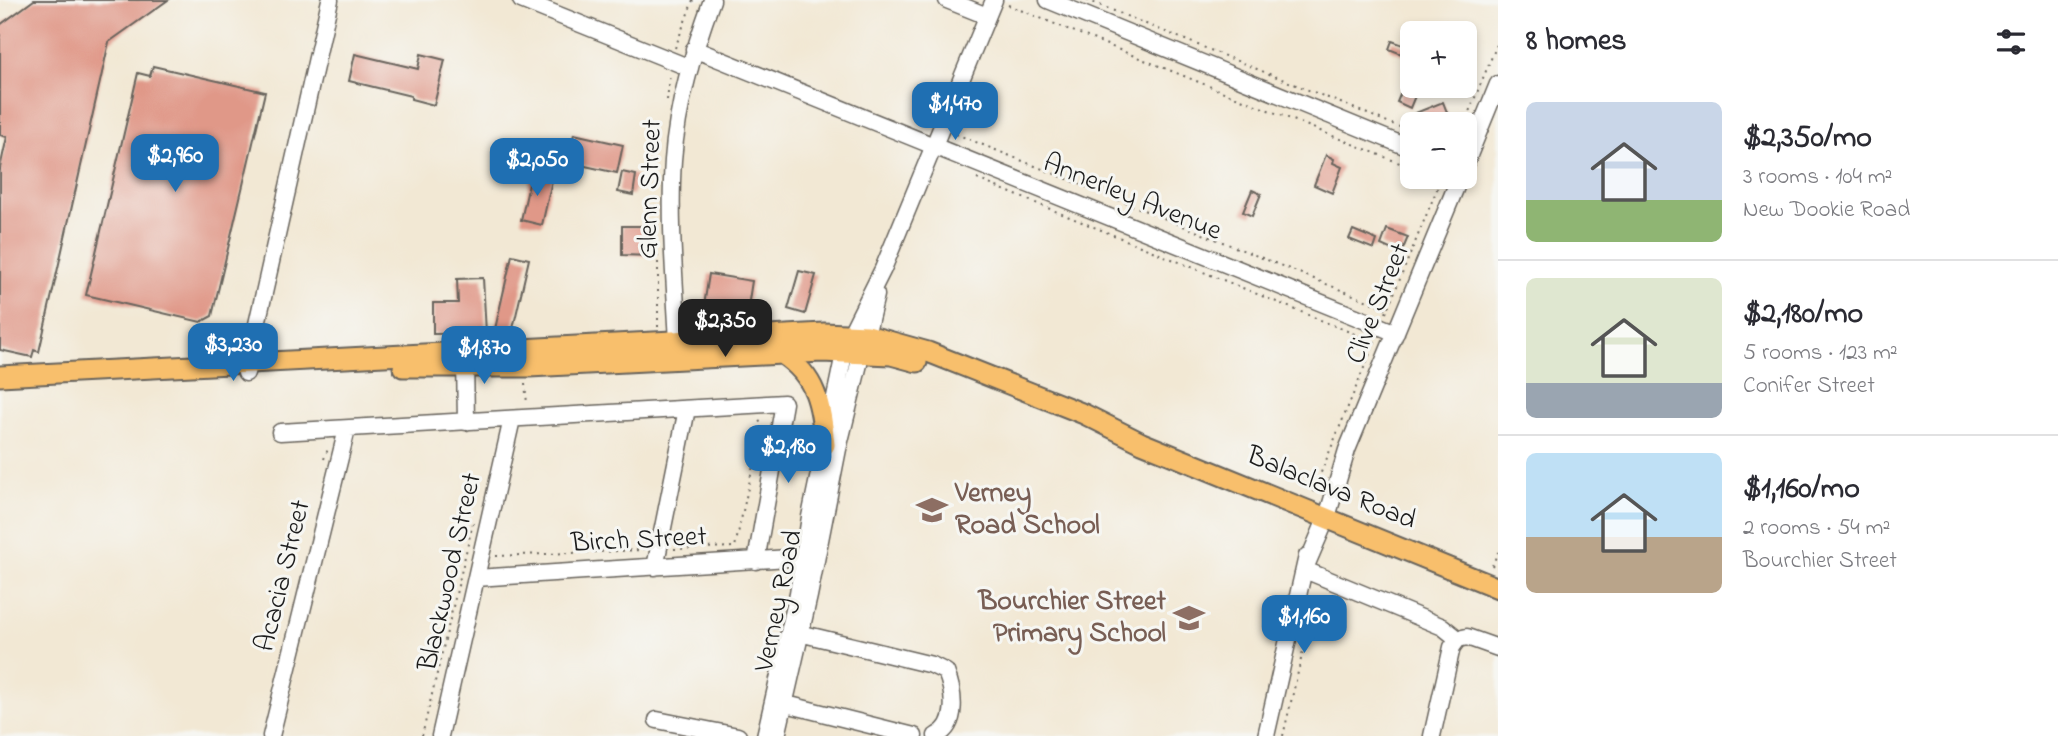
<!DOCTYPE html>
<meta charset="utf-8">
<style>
body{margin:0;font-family:"Indie Flower",sans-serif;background:#f2f2f3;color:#2b2b33;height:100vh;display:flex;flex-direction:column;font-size:26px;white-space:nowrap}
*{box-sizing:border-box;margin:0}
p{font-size:23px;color:#7c7c81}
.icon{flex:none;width:38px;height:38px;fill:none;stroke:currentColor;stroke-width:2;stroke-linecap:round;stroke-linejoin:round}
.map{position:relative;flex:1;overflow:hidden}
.drawer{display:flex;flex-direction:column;background:#fff;width:560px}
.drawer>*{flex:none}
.buttons{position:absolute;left:1400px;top:21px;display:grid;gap:14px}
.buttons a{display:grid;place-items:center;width:77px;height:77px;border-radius:10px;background:#fff;box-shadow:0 4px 10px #0003;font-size:35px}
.price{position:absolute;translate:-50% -60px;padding:0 16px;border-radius:14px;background:#1f6fb2;color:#fff;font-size:23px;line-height:46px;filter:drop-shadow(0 2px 4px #0008)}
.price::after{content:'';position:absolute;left:50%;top:42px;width:21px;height:16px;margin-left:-10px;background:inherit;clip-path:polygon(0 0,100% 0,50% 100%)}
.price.active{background:#222;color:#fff}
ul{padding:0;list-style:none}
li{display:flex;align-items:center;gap:21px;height:175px;padding:0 28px}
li+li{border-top:2px solid #e1e1e2}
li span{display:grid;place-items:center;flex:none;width:196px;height:140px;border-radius:10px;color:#555}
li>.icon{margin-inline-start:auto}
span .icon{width:84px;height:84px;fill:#fffc;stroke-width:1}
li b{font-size:30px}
h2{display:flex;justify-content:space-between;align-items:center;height:84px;padding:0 28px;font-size:30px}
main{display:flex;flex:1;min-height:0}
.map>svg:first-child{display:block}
.building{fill:#e09888}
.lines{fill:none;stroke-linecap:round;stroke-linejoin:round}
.minor-casing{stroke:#67635c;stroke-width:19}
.major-casing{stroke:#67635c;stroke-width:23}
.path{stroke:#67635c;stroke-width:2;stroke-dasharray:2 5;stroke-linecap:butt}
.minor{stroke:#fff;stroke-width:16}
.major{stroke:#f8bf6c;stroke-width:19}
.labels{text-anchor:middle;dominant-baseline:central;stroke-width:6;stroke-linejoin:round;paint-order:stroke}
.street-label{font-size:28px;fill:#1c1c1c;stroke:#f6f6f2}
.education-label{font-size:28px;font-weight:bold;fill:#785e54;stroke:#f6f6f2;text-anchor:start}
</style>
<main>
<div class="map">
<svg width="1498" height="736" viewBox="0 0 1498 736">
<rect width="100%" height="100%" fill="#f6f6f2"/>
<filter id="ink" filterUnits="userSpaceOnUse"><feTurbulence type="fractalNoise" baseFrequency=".0143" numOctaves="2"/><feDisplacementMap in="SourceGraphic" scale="14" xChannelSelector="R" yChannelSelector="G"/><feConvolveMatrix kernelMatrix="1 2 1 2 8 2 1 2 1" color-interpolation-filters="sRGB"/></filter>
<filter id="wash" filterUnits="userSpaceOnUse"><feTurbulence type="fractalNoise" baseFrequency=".00686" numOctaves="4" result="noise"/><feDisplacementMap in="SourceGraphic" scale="28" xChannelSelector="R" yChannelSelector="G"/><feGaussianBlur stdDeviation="1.57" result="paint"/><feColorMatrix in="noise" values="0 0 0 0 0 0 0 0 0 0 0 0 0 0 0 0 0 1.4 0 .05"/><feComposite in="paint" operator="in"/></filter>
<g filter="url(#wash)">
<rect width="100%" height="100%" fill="#f2e8d4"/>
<g id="blocks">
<!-- building -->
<path class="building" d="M34 0H168L109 42 39 352 34 350 32 357 0 350V168L7 137 0 135V25Z
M1392 41 1412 48 1409 57 1389 49Z
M355 54 418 69 421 54 445 60 434 105 411 99V96L349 81Z
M153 66 265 92 212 316 201 322 86 295 138 73 150 76Z
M1402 90 1415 96 1410 108 1397 102Z
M1443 102 1448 115 1425 124H1417L1413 114Z
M574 134 623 145 617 173 567 162Z
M1326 155 1334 159 1333 163 1342 167 1332 193 1314 185Z
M532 171 553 176 542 225 521 220Z
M622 172 636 175 633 195 618 192Z
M1252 190 1261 194 1252 216 1243 212Z
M622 226H652V256L622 255Z
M1387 229 1408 237 1401 254 1381 245Z
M1353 230 1377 240 1374 249 1349 239Z
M512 255 529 259 512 333 495 329Z
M799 271 816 275 805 314 788 309Z
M709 274 752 281 746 320 703 312Z
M483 278 486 333 433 334V303H458L457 279Z"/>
</g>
</g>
<g filter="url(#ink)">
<use href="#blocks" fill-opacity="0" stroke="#67635c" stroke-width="2"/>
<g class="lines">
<defs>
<path id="minor" d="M521 0 690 68
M947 0 987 16
M1048 0 1412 149
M694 49 1396 333
M1465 165 1498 84
M678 342C675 282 669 221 673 160 677 105 693 52 712 0
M465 358 466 422
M246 373 330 0
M280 432 784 403 756 561
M1306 566 1327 517 1347 450 1460 177
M655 567 687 409
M1305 570 1443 627 1458 639 1467 637 1498 648
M476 578 804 557
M791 631 932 665 946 672C954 692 959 725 936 736
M774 701 914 736
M657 720 738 736
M271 736 347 429
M440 736 512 419
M765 736 798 593 810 517 844 354 850 335 883 269 994 0
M777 736 809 596 838 449 876 295
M1266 736 1307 556
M1432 736 1452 647 1458 639"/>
<path id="major" d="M782 354C817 377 821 405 825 445
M403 367H529L822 352 891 355 917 362
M0 376 824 333 867 335 928 352 1084 414 1142 443 1498 588"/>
</defs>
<!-- minor casing -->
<use href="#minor" class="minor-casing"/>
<!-- major casing -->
<use href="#major" class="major-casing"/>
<!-- path -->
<path class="path" d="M1087 0 1412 132
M1008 5 1412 168
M675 48 693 0
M667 100 670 74
M1464 124 1498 42
M956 134 1388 309
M1433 177 1440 180
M977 179 1374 342
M1386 313 1442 177
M658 327V252
M525 384 527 403
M324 459 328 449
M1313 492 1375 341
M674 549 735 547 762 425 758 419
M496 556 644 550
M1492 566 1498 552
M422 736 473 523
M1283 736 1310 621"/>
<!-- minor -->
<use href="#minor" class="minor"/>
<!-- major -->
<use href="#major" class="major"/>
</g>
</g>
<!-- icons -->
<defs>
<symbol id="school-bare" viewBox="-9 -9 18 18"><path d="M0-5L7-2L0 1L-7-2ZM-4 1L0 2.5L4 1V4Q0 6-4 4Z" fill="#8d6e63" stroke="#f6f6f2" stroke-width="2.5" paint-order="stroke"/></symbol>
</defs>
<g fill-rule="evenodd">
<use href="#school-bare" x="910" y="488" width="44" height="44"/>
<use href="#school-bare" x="1167" y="596" width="44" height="44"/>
</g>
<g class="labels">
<!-- street labels -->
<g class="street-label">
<text transform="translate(651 189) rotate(-88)">Glenn Street</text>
<text transform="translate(1132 198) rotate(22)">Annerley Avenue</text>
<text transform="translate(1379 304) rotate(-68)">Clive Street</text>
<text transform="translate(1331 489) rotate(22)">Balaclava Road</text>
<text transform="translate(639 541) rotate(-3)">Birch Street</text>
<text transform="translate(451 572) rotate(-77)">Blackwood Street</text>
<text transform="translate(284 576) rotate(-76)">Acacia Street</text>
<text transform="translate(780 601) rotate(-78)">Verney Road</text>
</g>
<!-- education labels -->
<g class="education-label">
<text x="955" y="494">Verney<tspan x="955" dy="32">Road School</tspan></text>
<text x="1166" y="602" text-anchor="end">Bourchier Street<tspan x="1166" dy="32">Primary School</tspan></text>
</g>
</g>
</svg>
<div class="buttons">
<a>+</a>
<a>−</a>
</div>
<b class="price" style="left:955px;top:142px">$1,470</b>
<b class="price" style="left:175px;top:194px">$2,960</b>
<b class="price" style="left:537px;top:198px">$2,050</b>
<b class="price active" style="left:725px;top:359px">$2,350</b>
<b class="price" style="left:233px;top:383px">$3,230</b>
<b class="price" style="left:484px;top:386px">$1,870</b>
<b class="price" style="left:788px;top:485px">$2,180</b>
<b class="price" style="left:1304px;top:655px">$1,160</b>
</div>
<section class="drawer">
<h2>8 homes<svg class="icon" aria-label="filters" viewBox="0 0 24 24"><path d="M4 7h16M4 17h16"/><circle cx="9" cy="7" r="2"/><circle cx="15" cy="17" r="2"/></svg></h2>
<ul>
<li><span style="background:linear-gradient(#c9d6e8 70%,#8fb573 0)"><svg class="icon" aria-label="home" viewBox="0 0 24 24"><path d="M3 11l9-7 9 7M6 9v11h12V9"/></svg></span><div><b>$2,350/mo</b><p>3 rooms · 104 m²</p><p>New Dookie Road</p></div></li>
<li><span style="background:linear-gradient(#dfe7d0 75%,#9aa5b1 0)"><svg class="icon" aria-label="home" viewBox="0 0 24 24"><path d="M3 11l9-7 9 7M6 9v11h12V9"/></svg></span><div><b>$2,180/mo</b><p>5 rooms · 123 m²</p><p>Conifer Street</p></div></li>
<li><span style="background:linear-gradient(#bfe0f5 60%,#b9a48a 0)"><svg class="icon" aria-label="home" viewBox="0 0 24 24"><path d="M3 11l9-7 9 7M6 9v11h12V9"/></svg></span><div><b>$1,160/mo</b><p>2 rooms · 54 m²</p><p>Bourchier Street</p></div></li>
</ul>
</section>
</main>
